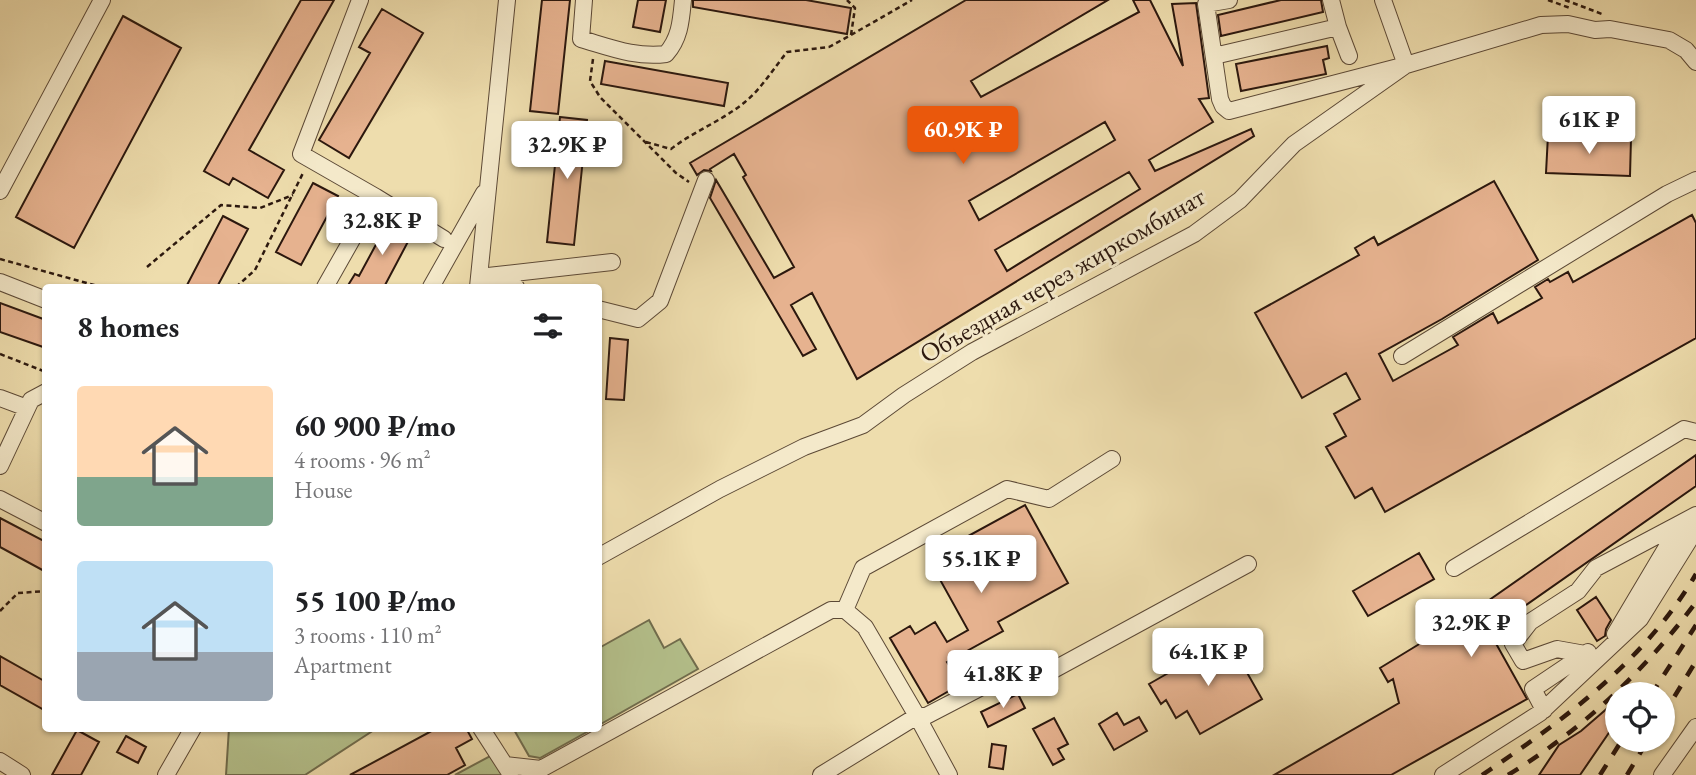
<!DOCTYPE html>
<meta charset="utf-8">
<style>
body{margin:0;font-family:"EB Garamond",serif;background:#f2f2f2;color:#202124;height:100vh;display:flex;flex-direction:column;font-size:26px;white-space:nowrap}
*{box-sizing:border-box;margin:0}
p{font-size:23px;color:#757577}
.icon{flex:none;width:38px;height:38px;fill:none;stroke:currentColor;stroke-width:2;stroke-linecap:round;stroke-linejoin:round}
.map{position:relative;flex:1;overflow:hidden}
.drawer{position:absolute;left:42px;top:284px;width:560px;height:448px;display:flex;flex-direction:column;background:#fff;border-radius:7px;box-shadow:0 2px 5px #0004}
.drawer>*{flex:none}
.tools{position:absolute;left:1605px;top:682px;display:grid;gap:14px}
.tools a{display:grid;place-items:center;width:70px;height:70px;border-radius:50%;background:#fff;box-shadow:0 2px 5px #0004;font-size:35px}
.price{position:absolute;translate:-50% -60px;padding:0 16px;border-radius:7px;background:#fff;color:#222;font-size:23px;line-height:46px;filter:drop-shadow(0 2px 4px #0008)}
.price::after{content:'';position:absolute;left:50%;top:42px;width:21px;height:16px;margin-left:-10px;background:inherit;clip-path:polygon(0 0,100% 0,50% 100%)}
.price.on{background:#ea580c;color:#fff}
ul{padding:0;list-style:none}
li{display:flex;align-items:center;gap:21px;height:175px;padding:0 35px}
li span{display:grid;place-items:center;flex:none;width:196px;height:140px;border-radius:7px;color:#555}
li>.icon{margin-inline-start:auto}
span .icon{width:84px;height:84px;fill:#fffc;stroke-width:1}
li b{font-size:30px}
h2{display:flex;justify-content:space-between;align-items:center;height:84px;padding:0 35px;font-size:30px}
.map>svg:first-child{display:block}
.green{fill:#b5c28d;stroke:#706d4e;stroke-width:2}
.building{fill:#e6b28f;stroke:#2c180e;stroke-width:2;fill-rule:evenodd}
.lines{fill:none;stroke-linecap:round;stroke-linejoin:round}
.minor-casing{stroke:#5c4936;stroke-width:18}
.path{stroke:#2c180e;stroke-width:2.5;stroke-dasharray:5 3.5;stroke-linecap:butt}
.minor{stroke:#f4e9ca;stroke-width:16}
.rail{stroke:#2c180e;stroke-width:4.5;stroke-dasharray:12 12;stroke-linecap:butt}
.labels{text-anchor:middle;dominant-baseline:central;stroke-width:6;stroke-linejoin:round;paint-order:stroke}
.street-label{font-size:26px;fill:#2c180e;stroke:#f4e9ca}
</style>
<div class="map">
<svg width="1696" height="775" viewBox="0 0 1696 775">
<rect width="100%" height="100%" fill="#eeddad"/>
<filter id="stains"><feTurbulence type="fractalNoise" baseFrequency=".00286" numOctaves="4"/><feColorMatrix values="0 0 0 0 .2 0 0 0 0 .09 0 0 0 0 .02 0 0 0 .5 -.17"/></filter>
<radialGradient id="worn" r=".72"><stop offset=".6" stop-color="#630" stop-opacity="0"/><stop offset="1" stop-color="#630" stop-opacity=".3"/></radialGradient>
<!-- green -->
<path class="green" d="M649 620 664 648 680 639 698 669 599 725V648Z
M229 728H377L305 775H226Z
M513 728H594L540 758 529 756Z
M492 755 503 775H455Z"/>
<!-- building -->
<path class="building" d="M301 0H334L249 150 284 170 268 198 233 178 229 185 204 171Z
M542 0H570L558 114 530 111Z
M638 0H666L660 32 633 27Z
M693 0H806L851 8 847 34 693 7Z
M966 0H1108L971 81 981 97 1139 12 1133 0H1150L1183 66 1172 4 1196 3 1209 98 1199 99 1213 122 1149 160 1155 171 1251 129 1254 136 857 379 812 293 791 305 816 349 803 356 710 198 716 180 774 278 794 267 743 177 746 175 734 154 710 169 711 171 704 170 697 175 690 163ZM1105 122 1115 140 979 220 969 201ZM1129 172 1140 189 1007 271 995 250Z
M1281 0H1321L1323 12 1221 36 1218 15Z
M382 9 423 33 349 158 319 140 370 53 359 47Z
M123 16 181 48 74 248 16 217Z
M1327 46 1329 58 1323 60 1326 74 1241 91 1236 64Z
M605 61 728 83 724 106 601 84Z
M560 117 587 120 574 245 547 242Z
M1548 135 1631 138 1630 176 1546 173Z
M1494 181 1538 260 1442 319 1379 354 1393 381 1458 345 1453 337 1493 313 1498 323 1542 298 1535 287 1548 279 1550 282 1568 272 1573 282 1692 215 1696 223V338L1385 512 1372 488 1355 498 1326 447 1346 436 1334 414 1360 399 1346 373 1302 398 1255 313 1359 255 1355 248 1374 237 1378 245Z
M313 183 338 196 301 265 276 252Z
M223 216 248 229 217 287H186Z
M383 220 411 236 384 287H347L355 274 359 276 379 239 374 237Z
M0 303 46 320V348L0 332Z
M610 338 628 340 624 400 606 399Z
M1696 455V486L1489 631 1527 699 1391 775H1274L1399 703 1393 679 1388 682 1380 668 1475 610Z
M1025 505 1068 583 998 622 1003 631 947 662 961 684 928 703 890 638 910 626 915 634 935 622 947 642 968 630 928 558Z
M0 518 46 542V572L0 547Z
M1419 553 1434 579 1368 616 1353 591Z
M1596 597 1611 620 1606 629 1605 636 1597 641 1577 610Z
M1228 639 1262 699 1200 734 1187 711 1176 718 1166 700 1161 704 1149 684Z
M0 656 46 682V711L0 685Z
M1018 694 1025 708 988 727 981 712Z
M1617 700V721L1580 775H1539L1559 745 1581 731Z
M1117 713 1124 725 1139 717 1147 731 1114 750 1099 724Z
M1054 718 1068 744 1058 749 1064 759 1053 765 1033 729Z
M437 728H466L472 739 456 748 465 765 447 775H350Z
M77 730 99 742 81 775H52Z
M126 736 146 747 138 763 117 752Z
M992 744 1006 746 1003 769 989 767Z"/>
<g class="lines">
<defs>
<path id="minor" d="M584 0 581 39C609 47 636 58 666 54 680 38 681 21 683 0
M1229 0 1206 4 1220 99 1223 106 1229 111 1406 65 1383 0
M1338 27 1349 56
M1214 56 1338 27 1331 0
M0 191 102 0
M376 197 444 239
M479 277 612 262
M488 280 516 287
M0 282 46 300
M325 287 376 197 301 154 360 0
M431 287 484 193
M478 287 507 0
M598 309 638 319 660 301 706 180
M1402 356 1667 194 1696 180
M0 398 27 408
M0 466 31 400 46 392
M0 499 46 523
M598 557 720 489 804 447 863 425 904 395 972 352 1194 234 1240 200 1294 144 1406 65 1541 25 1568 24 1595 30 1610 29 1669 40 1686 50 1696 62
M1454 568 1684 429 1696 432
M845 610 863 568 1007 489 1049 499 1112 459
M1615 634 1681 523 1696 515
M1585 654 1557 649 1523 661 1513 644 1530 622 1578 591 1596 568 1681 523
M1544 710 1533 689 1588 652
M481 728 510 773
M0 761 22 775
M505 765 541 769 831 610H845L865 627 917 716H926L1001 677 1031 682 1248 564
M166 775 193 728
M821 775 917 716 949 775
M1443 775 1540 713 1640 619 1696 529
M1662 775 1696 727"/>
</defs>
<!-- minor casing -->
<use href="#minor" class="minor-casing"/>
<!-- path -->
<path class="path" d="M1548 0 1570 8
M1565 0 1602 14
M851 35 912 0
M593 59 590 81 600 97 676 173 689 182
M646 142 671 149C694 131 722 121 745 102 761 89 774 68 787 52L829 47 851 35 855 8 847 0
M0 259 101 287
M147 267 221 205 260 208 293 195
M236 287 255 270 303 173
M0 354 46 372
M0 611 18 593 46 591"/>
<!-- minor -->
<use href="#minor" class="minor"/>
<!-- rail -->
<path class="rail" d="M1651 695 1696 625
M1662 717 1696 661
M1482 775C1564 720 1645 661 1696 574
M1508 775C1583 729 1644 672 1696 602
M1600 775 1622 740
M1627 775 1648 740"/>
</g>
<g class="labels">
<!-- street labels -->
<g class="street-label">
<text transform="translate(1062 275) rotate(-30)">Объездная через жиркомбинат</text>
</g>
</g>
<rect width="100%" height="100%" filter="url(#stains)"/>
<rect width="100%" height="100%" fill="url(#worn)"/>
</svg>
<div class="tools">
<a><svg class="icon" aria-label="locate" viewBox="0 0 24 24"><circle cx="12" cy="12" r="6"/><path d="M12 2v4M12 18v4M2 12h4M18 12h4"/></svg></a>
</div>
<b class="price" style="left:1589px;top:156px">61K ₽</b>
<b class="price on" style="left:963px;top:166px">60.9K ₽</b>
<b class="price" style="left:567px;top:181px">32.9K ₽</b>
<b class="price" style="left:382px;top:257px">32.8K ₽</b>
<b class="price" style="left:981px;top:595px">55.1K ₽</b>
<b class="price" style="left:1471px;top:659px">32.9K ₽</b>
<b class="price" style="left:1208px;top:688px">64.1K ₽</b>
<b class="price" style="left:1003px;top:710px">41.8K ₽</b>
<section class="drawer">
<h2>8 homes<svg class="icon" aria-label="filters" viewBox="0 0 24 24"><path d="M4 7h16M4 17h16"/><circle cx="9" cy="7" r="2"/><circle cx="15" cy="17" r="2"/></svg></h2>
<ul>
<li><span style="background:linear-gradient(#ffd9b3 65%,#7fa58c 0)"><svg class="icon" aria-label="home" viewBox="0 0 24 24"><path d="M3 11l9-7 9 7M6 9v11h12V9"/></svg></span><div><b>60 900 ₽/mo</b><p>4 rooms · 96 m²</p><p>House</p></div></li>
<li><span style="background:linear-gradient(#bfe0f5 65%,#9aa5b1 0)"><svg class="icon" aria-label="home" viewBox="0 0 24 24"><path d="M3 11l9-7 9 7M6 9v11h12V9"/></svg></span><div><b>55 100 ₽/mo</b><p>3 rooms · 110 m²</p><p>Apartment</p></div></li>
</ul>
</section>
</div>
